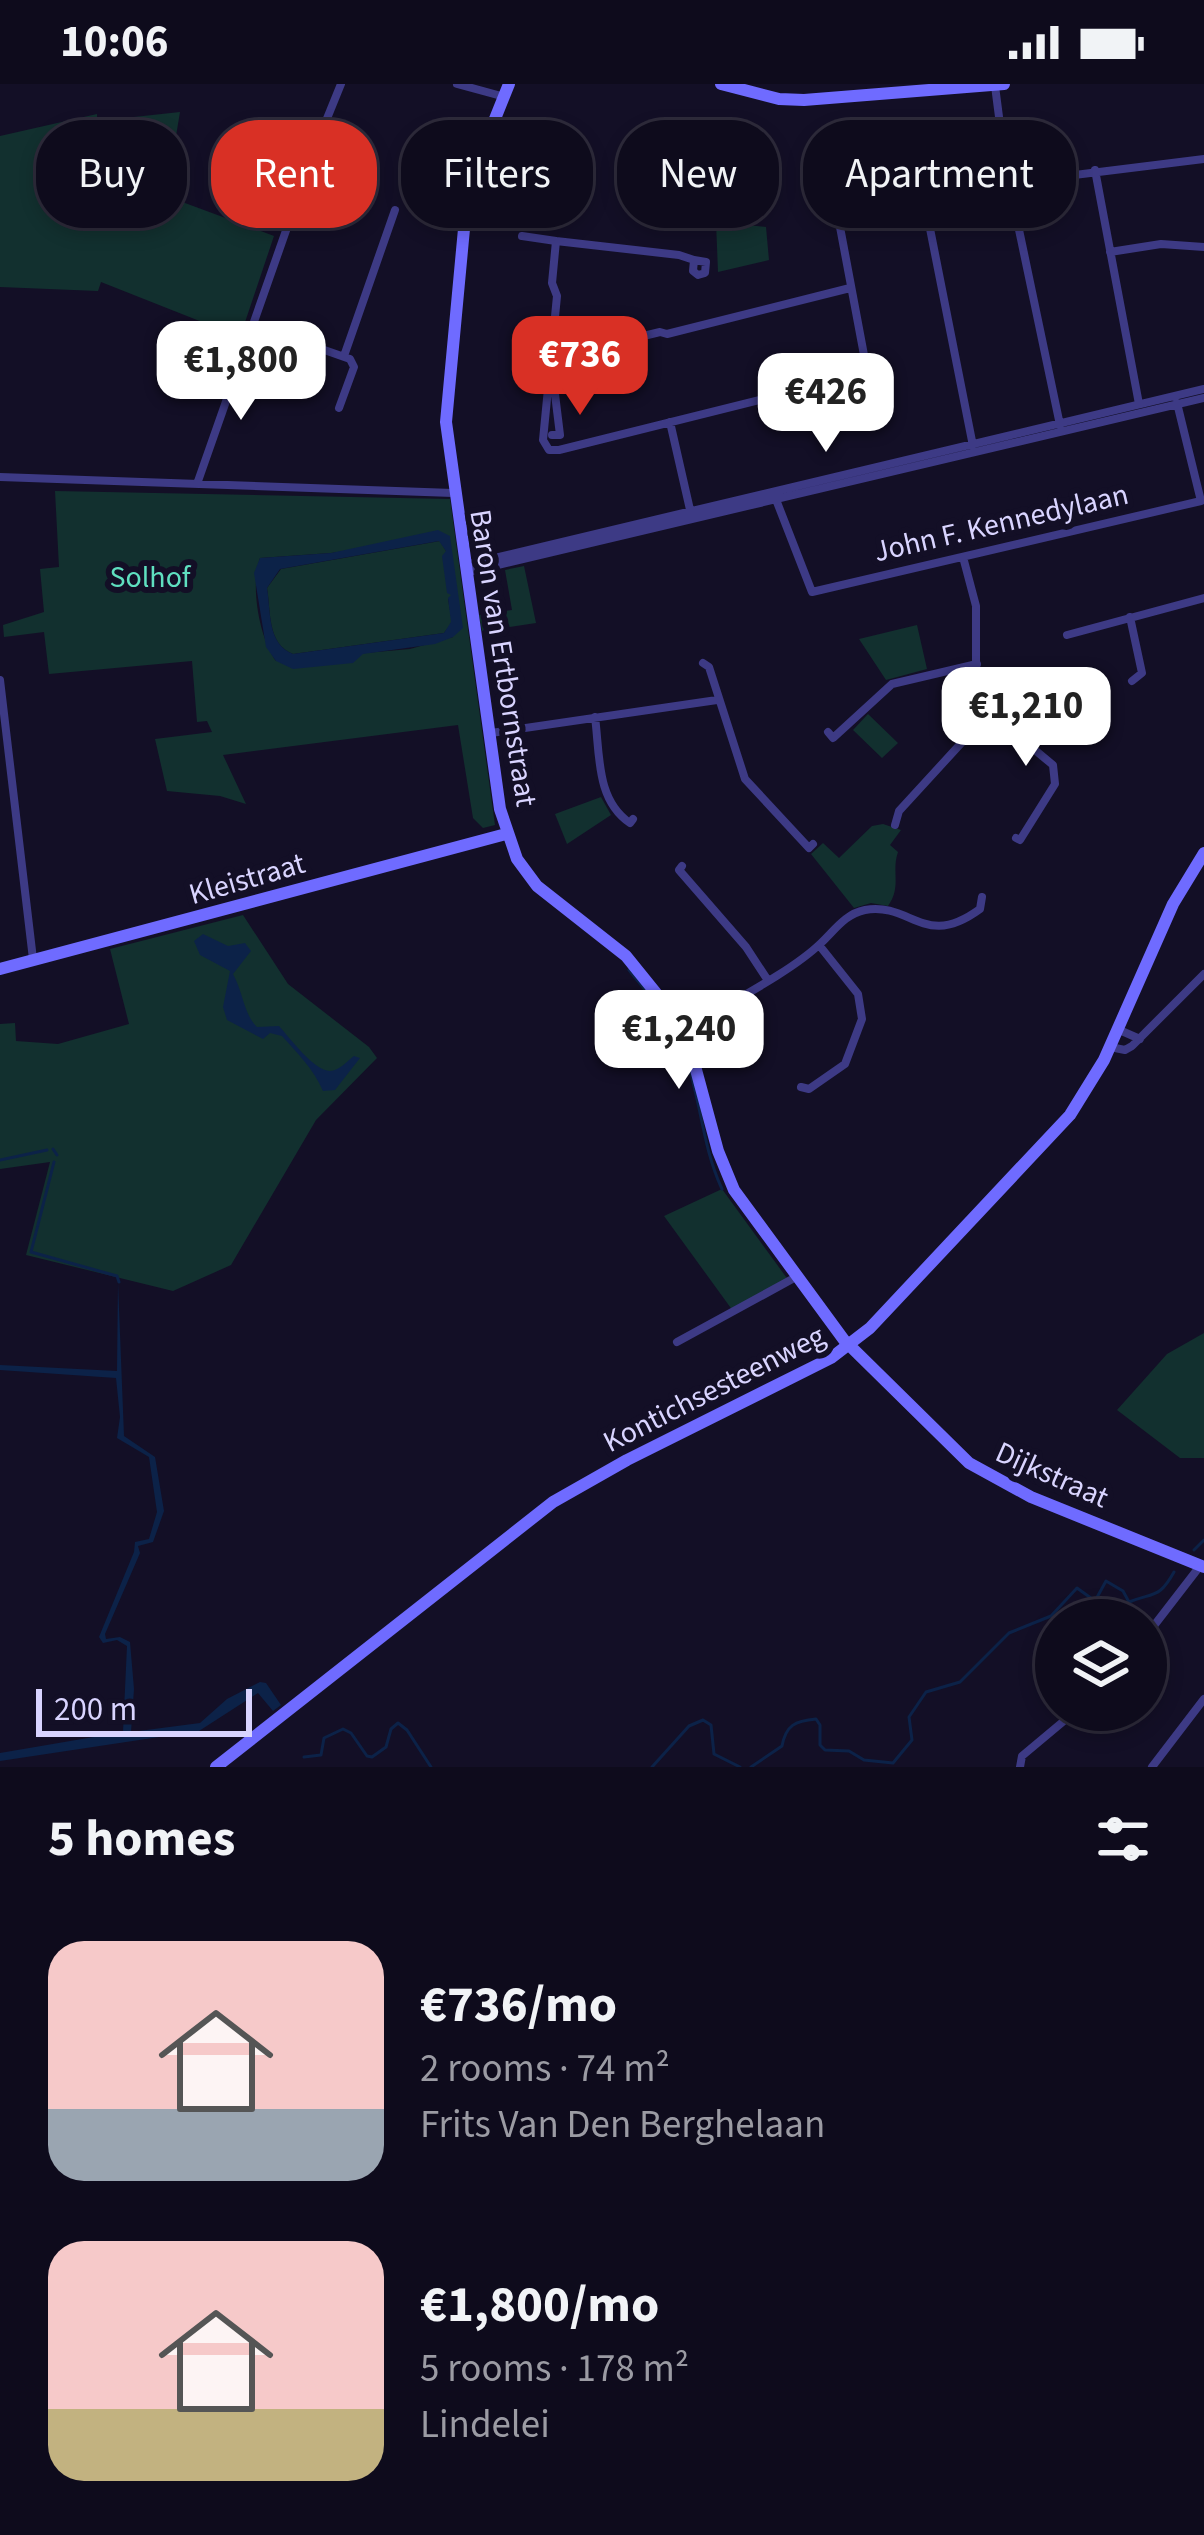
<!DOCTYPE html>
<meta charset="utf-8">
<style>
body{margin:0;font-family:"Source Sans 3",sans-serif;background:#171425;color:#f1f3f6;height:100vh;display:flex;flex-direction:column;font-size:45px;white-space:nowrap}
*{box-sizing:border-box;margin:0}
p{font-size:39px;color:#9b9ba3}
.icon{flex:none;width:66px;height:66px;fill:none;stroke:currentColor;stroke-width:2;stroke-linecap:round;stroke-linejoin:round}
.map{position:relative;height:1683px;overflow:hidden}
.panel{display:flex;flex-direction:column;background:#0e0b1c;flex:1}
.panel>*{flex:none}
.top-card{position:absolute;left:36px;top:36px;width:1134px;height:108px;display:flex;gap:24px}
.controls{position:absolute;left:1035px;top:1515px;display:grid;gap:24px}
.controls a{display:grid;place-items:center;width:132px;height:132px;border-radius:50%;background:#0e0b1c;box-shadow:0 6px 18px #0003,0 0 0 3px #2e2b3b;font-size:60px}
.scale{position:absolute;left:36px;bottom:30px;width:216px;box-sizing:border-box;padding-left:12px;border:6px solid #d9d4ff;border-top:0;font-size:33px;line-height:42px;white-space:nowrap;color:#d9d4ff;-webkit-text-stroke:9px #130f26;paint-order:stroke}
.price{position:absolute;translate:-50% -102px;padding:0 27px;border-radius:24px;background:#fff;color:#222;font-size:39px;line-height:78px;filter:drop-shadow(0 3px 6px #0008)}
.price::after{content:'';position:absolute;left:50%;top:72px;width:36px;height:27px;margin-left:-18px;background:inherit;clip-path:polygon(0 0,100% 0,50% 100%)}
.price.selected{background:#d93025;color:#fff}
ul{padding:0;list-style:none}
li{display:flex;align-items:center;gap:36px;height:300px;padding:0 48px}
li span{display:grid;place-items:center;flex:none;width:336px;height:240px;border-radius:36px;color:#555}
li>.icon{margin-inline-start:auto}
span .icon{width:144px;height:144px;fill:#fffc;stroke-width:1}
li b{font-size:51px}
h2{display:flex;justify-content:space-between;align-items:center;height:144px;padding:0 48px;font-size:51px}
.chip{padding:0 42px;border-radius:48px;background:#0e0b1c;box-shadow:0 6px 18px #0003,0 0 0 3px #2e2b3b;font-size:42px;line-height:108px}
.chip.selected{background:#d93025;color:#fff}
.status{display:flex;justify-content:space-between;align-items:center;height:84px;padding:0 60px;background:#0e0b1c;direction:ltr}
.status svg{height:33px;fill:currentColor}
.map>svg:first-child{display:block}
.green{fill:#12302f;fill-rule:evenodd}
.water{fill:#0c2248;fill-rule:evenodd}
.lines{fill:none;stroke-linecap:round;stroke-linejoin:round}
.stream{stroke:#0c2248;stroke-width:3}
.street{stroke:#3d3a85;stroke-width:8}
.secondary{stroke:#6f6bff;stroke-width:12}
.labels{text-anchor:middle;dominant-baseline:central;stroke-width:12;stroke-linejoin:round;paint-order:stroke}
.street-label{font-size:30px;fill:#d9d4ff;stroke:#130f26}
.park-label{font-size:30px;fill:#5fe0c0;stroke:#130f26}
</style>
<div class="status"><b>10:06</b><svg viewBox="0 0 49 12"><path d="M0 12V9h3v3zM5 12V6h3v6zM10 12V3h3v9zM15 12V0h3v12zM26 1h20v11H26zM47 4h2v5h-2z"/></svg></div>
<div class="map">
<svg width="1204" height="1683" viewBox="0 0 1204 1683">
<rect width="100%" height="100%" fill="#130f26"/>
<!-- green -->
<path class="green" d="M180 28 166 112 274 152 240 253 101 198 98 207 0 203V52L97 30V37ZM104 58 157 62V109L113 134 92 123Z
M716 138 766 143 769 176 718 188Z
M55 407 450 415 495 741 483 744 473 734 458 641 223 671 246 720 220 712 167 707 155 655 212 648 207 637 197 638 192 577 49 590 44 548 4 553 3 541 44 528 40 485 59 483ZM449 452 453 553 410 565 276 577C259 553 250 501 260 474L331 469Z
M440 457 446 467 452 511 448 515 452 538 444 549 293 570C267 560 271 528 267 504L281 485Z
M524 482 536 539 482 547 479 531 512 526 505 486Z
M917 541 927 585 886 596 859 555Z
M868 630 898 659 882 674 853 646Z
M601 713 611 731 567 760 555 730Z
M883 740 901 746 890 761 898 768C891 788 902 802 888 822L871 819 854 824 811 770 823 759 839 774 872 742Z
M243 831 288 900 369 963 377 974 316 1036 231 1181 173 1207 26 1171 50 1078 0 1085V940L15 939 16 957 58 960 129 940 110 865Z
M722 1105 789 1197 733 1227 664 1132Z
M1204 1249V1374H1180L1117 1326 1167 1270Z"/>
<!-- water -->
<path class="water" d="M438 446 450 452 463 544 453 553 435 560 363 570 353 579 293 585 276 577 266 563 254 489 260 474 331 469ZM439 457 446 467 442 472 447 509 451 511 448 514 451 538 444 549 293 570C267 560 271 528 267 504L280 485Z
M203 850 228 862 245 859 251 867 233 890C243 908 244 931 257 943L279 942C289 953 314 987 330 987 339 987 347 977 354 972L360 974 335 1006 323 1007C313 984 298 970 282 952L270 949 263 955 227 936 223 923 230 887 200 871 194 857Z
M118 1199 124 1352 155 1373 164 1427 153 1458 138 1462 140 1469 105 1550 106 1555 120 1553 130 1558 134 1605 131 1648 200 1639 227 1615 260 1598 266 1599 281 1621 273 1627 258 1609 199 1647 0 1677V1669L123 1648 127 1562 117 1556 103 1559 99 1553 134 1468 135 1458 149 1455 157 1428 149 1373 117 1354 120 1333 116 1294 0 1286V1281L117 1287Z"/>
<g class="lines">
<!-- stream -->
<path class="stream" d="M629 886C649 911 672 936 683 966 701 1011 701 1060 722 1105
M53 1065 57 1071
M0 1076 47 1066
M54 1078 31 1168 117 1192 119 1198
M1194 1466 1204 1456
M304 1673 321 1671 324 1654 343 1645 351 1649 367 1672 372 1673 386 1663 391 1645 398 1639 407 1646 431 1683
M652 1683 689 1642 703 1636 711 1641 714 1670 740 1683
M751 1683 782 1662C786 1641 795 1637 816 1635L820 1641V1661L825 1666 849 1667 864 1676 893 1679 912 1656 909 1633 926 1608 960 1598 1009 1549 1051 1532 1077 1504 1095 1517 1106 1497 1123 1507 1129 1518C1154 1508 1159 1515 1174 1488"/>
<!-- street -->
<path class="street" d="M457 0 505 13
M995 2 1005 79 1060 341
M1095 86 1139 320
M919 89 973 362
M1010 99 1204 75
M923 105 974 85
M522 152 556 157 552 199 557 212 543 356 549 366H559L784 310 790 312 861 296 867 287 834 111 842 100 966 81 975 84 1005 79
M556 157 679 171 694 176 693 187 698 191 705 189 706 178 694 176
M1110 168 1161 160 1204 163
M253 241 350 275 354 283 339 324
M553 263 594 264 660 248 667 250 850 204
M344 272 395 126
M549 296 554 302 560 351H552
M670 338 691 430
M0 393 453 409
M197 400 315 64 341 0
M775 413 812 508 1201 417 1177 319
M465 481 1204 305
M468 488 1204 314
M1130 533 1142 589 1132 597
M1067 551 1204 514
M703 579 709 583 745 695 809 764 813 760
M0 596 33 875
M595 633C600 671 596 716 630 739L633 735
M976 643 1012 647 1053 681 1055 700 1020 756 1016 754
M828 648 833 654 892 600 977 580
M491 649 717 616
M895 741 899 727 976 643V522L963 473
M682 782 679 786 746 863 767 895
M686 945C725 921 790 889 821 859 835 846 845 830 865 826 912 818 924 866 980 825L982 813
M1117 945 1140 955
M1110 963 1125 966 1132 962 1204 890
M801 1003 809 1005 845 980 862 935 858 910 819 861
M677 1258 796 1193
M1146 1552 1200 1482
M1020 1683 1022 1672 1077 1626
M1152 1683 1204 1615"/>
<!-- secondary -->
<path class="secondary" d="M509 0 468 102 446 338 500 725 517 775 537 802 626 872 685 945 718 1067 734 1106 844 1256 969 1379 1031 1413 1204 1483
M721 0 779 15 804 16 1004 0
M0 885 506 750
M216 1683 553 1418 627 1376 831 1274 870 1244 1070 1031 1104 976 1173 820 1204 769"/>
</g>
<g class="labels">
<!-- street labels -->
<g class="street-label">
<text transform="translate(1001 439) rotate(-13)">John F. Kennedylaan</text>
<text transform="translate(503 574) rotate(81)">Baron van Ertbornstraat</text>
<text transform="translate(247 795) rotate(-16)">Kleistraat</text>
<text transform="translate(714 1305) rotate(-27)">Kontichsesteenweg</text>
<text transform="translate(1052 1391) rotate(24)">Dijkstraat</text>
</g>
<!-- park labels -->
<g class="park-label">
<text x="150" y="493">Solhof</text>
</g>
</g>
</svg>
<div class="controls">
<a><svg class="icon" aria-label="layers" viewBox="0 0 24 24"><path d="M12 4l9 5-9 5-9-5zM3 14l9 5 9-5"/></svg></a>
</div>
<div class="scale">200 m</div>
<b class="price selected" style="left:580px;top:334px">€736</b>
<b class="price" style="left:241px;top:339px">€1,800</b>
<b class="price" style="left:826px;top:371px">€426</b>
<b class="price" style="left:1026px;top:685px">€1,210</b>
<b class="price" style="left:679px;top:1008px">€1,240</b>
<div class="top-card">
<a class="chip">Buy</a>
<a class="chip selected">Rent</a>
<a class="chip">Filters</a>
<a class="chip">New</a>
<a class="chip">Apartment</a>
</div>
</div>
<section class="panel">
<h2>5 homes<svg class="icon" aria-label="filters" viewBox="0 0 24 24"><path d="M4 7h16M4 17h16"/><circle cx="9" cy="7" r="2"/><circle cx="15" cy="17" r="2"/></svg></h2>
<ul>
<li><span style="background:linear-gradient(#f6c9c9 70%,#9aa5b1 0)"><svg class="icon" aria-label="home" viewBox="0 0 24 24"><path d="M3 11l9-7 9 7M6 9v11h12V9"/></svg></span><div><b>€736/mo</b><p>2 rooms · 74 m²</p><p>Frits Van Den Berghelaan</p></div></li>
<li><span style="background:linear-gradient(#f6c9c9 70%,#c2b280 0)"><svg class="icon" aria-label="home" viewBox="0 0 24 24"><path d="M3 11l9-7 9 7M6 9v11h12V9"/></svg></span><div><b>€1,800/mo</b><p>5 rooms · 178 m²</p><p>Lindelei</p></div></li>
</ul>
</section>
